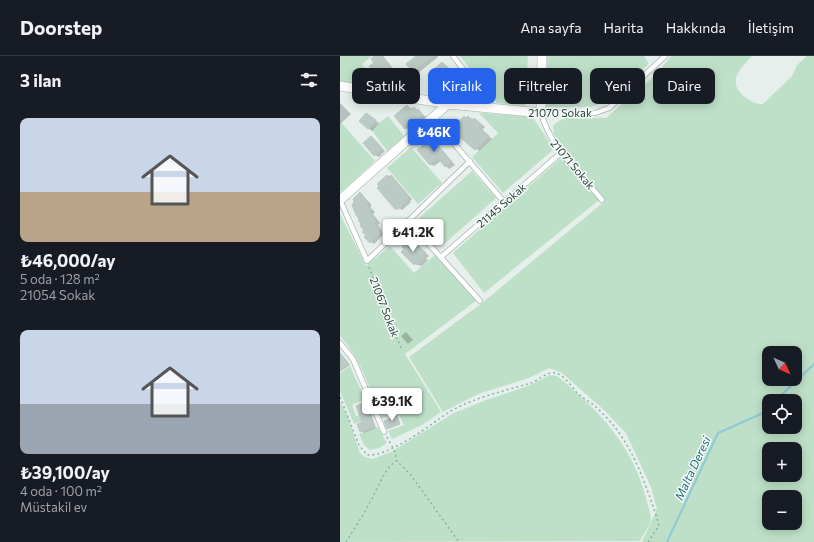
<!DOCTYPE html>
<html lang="tr">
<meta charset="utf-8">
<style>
body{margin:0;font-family:Commissioner,sans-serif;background:#20242c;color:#f1f3f6;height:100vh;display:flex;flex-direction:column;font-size:15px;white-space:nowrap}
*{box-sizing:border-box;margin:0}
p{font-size:13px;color:#9ea1a6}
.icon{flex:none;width:22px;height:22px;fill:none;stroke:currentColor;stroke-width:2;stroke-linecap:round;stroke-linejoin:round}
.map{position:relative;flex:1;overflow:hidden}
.details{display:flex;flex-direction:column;background:#171b24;width:340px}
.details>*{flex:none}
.top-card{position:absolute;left:12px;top:12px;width:380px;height:36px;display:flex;gap:8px}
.needle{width:26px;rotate:134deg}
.fabs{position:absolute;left:422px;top:290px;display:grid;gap:8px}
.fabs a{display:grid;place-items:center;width:40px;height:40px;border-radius:8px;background:#171b24;box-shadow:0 2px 10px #0003;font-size:20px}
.price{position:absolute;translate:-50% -34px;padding:0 9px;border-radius:4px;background:#fff;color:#222;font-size:13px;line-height:26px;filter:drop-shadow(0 1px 2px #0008)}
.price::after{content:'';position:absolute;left:50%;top:24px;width:12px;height:9px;margin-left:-6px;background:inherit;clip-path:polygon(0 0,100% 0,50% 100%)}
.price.active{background:#2563eb;color:#fff}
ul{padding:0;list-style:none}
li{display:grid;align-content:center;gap:8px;height:212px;padding:0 20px}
li span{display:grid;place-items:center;height:124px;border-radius:8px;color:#555}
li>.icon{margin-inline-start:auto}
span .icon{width:72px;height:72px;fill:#fffc;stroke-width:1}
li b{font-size:17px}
h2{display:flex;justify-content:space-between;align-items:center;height:48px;padding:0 20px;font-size:17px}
.chip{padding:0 14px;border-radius:8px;background:#171b24;box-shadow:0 2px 10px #0003;font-size:14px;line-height:36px}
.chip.active{background:#2563eb;color:#fff}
header{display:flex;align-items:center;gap:24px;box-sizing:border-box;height:56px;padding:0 20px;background:#171b24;border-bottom:1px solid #363941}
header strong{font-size:19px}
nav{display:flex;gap:22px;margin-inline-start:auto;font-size:14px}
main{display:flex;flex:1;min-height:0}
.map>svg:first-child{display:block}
.green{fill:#bfe0c8;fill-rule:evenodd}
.shadow{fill:#0003}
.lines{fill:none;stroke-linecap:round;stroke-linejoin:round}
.stream{stroke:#8ec9d4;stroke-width:2}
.building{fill:#bbcac4;stroke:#b8c9c2}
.service-casing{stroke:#a8b8b2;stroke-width:6}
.minor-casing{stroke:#a8b8b2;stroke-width:10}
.path{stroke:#86b3a5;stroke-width:1.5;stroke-dasharray:2 3;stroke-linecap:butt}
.service{stroke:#fff;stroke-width:4.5}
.minor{stroke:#fff;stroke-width:9}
.labels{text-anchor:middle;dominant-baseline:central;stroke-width:3;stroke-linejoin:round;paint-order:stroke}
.street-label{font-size:11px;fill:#24423a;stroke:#f7fbf9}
.water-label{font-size:12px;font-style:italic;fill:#1c6f80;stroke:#f7fbf9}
</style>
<header>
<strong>Doorstep</strong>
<nav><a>Ana sayfa</a><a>Harita</a><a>Hakkında</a><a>İletişim</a></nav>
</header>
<main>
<section class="details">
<h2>3 ilan<svg class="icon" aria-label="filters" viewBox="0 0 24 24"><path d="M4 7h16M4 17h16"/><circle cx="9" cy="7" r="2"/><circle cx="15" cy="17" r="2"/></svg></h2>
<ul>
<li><span style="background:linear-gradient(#c9d6e8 60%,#b9a48a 0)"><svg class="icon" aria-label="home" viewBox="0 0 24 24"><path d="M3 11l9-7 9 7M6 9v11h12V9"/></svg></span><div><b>₺46,000/ay</b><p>5 oda · 128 m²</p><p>21054 Sokak</p></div></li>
<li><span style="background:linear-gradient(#c9d6e8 60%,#9aa5b1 0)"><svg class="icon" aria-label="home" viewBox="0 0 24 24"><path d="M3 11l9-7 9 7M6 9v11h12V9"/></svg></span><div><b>₺39,100/ay</b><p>4 oda · 100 m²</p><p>Müstakil ev</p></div></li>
</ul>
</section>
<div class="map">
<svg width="474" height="486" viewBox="0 0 474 486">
<rect width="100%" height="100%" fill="#e6efeb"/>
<!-- green -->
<path class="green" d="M0 0H32L22 8 40 32 19 31 0 26Z
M120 0H188L185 50 157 47Z
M207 0H304L309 8 266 45 251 51H206Z
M331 0H412C399 14 386 26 406 42 412 46 416 48 423 48L452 20 457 9 467 0H474V486H302L317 453 311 431 286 377 265 355 222 317 209 312 189 322 138 338 103 356 69 301 142 247 265 145 214 78 213 70C224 56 249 62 266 62L318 17ZM429 297H455V323H429ZM429 345H455V371H429ZM429 393H455V419H429ZM429 441H455V467H429Z
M139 57 192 60 214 93 163 137 132 101 158 77Z
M48 60 65 81 47 95 31 73Z
M0 65 35 105 1 136 0 135Z
M71 91 102 127 78 148 47 112Z
M222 101 259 144 144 237 113 197Z
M132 115 156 142 103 189 79 162Z
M0 158 26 210 50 190 74 217 95 199 137 244 65 298 101 356 82 369 52 383 48 375 64 369 58 357 42 363C30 335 21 302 0 280Z
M10 310 25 343 12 349 16 360 31 355 33 360 14 368 0 335V317Z
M210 319 217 320C257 352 293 390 306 442 307 448 311 457 311 463 310 470 303 479 300 485L0 486V346L7 358 20 397 25 401 33 403 51 396 114 357 146 344 188 330Z
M38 371 47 387 39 392 30 394 24 389 19 378Z"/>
<!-- shadow -->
<path class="shadow" d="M36 0H43L63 25 57 31 53 29 49 32 46 30 35 7Z
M78 0H97L98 1 77 18 73 15Z
M102 7 122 25 120 27 124 30 121 33 123 35 116 41 108 38 106 40 96 31 99 29Z
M0 47 11 58 0 68Z
M67 50 81 57 86 61 70 74 66 72Z
M30 60 39 67 32 75 20 65Z
M128 61 138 65 145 71 142 74 152 83 139 95 119 79Z
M31 81 45 95 39 101 35 99Z
M92 83 115 109 109 113 101 105 94 110 90 108Z
M47 120 54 123 72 143 70 145 71 146 62 154 59 152Z
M20 137 31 148V152L35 156 33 158 40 167 38 169 44 178 34 188 31 186 27 179 21 163Z
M69 187 77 189 89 200 86 202 88 204 82 210 75 208Z
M66 276 73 284 68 288 61 280Z
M0 297 10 309 1 315H0Z
M27 346 32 355 30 356 36 372 24 377 19 369 23 367Z"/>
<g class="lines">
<!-- stream -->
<path class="stream" d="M435 345 474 308
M327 486 378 377 421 358 429 350"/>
</g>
<!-- building -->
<path class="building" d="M34 0H42L60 23 52 29 50 27 45 31 29 10 34 7 31 3Z
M76 0H93L73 16 66 8Z
M102 6 119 22 117 24 121 28 118 30 120 32 112 40 110 38 108 40 104 36 102 38 95 31 97 29 88 19Z
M67 49 71 54 74 51 76 54 78 53 83 59 65 73 54 60Z
M26 57 36 64 28 73 19 65Z
M124 60 126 62 128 60 132 64 134 62 142 69 139 71 149 80 135 94 117 79 119 77 116 73 118 71 116 69Z
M31 80 42 92 34 100 23 87Z
M92 82 112 106 105 111 98 102 90 109 77 94Z
M47 119 49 121 51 119 69 140 67 142 68 144 58 153H55L37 132 39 130 37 128Z
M20 136 27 145V149L32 154 30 155 36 165 34 167 41 176 30 187 24 181 26 179 22 176 24 174 20 170 21 168 18 164 19 163 16 159 12 149 14 146 13 143Z
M68 185 71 188 73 185 86 197 83 200 85 202 77 209 76 207 74 209 61 196 64 193 62 191Z
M0 297 9 308 0 314Z
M27 345 30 354H28L34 371 20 376 17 368 22 366 16 350Z
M57 359 60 368 47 373 44 365Z"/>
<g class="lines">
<defs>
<path id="service" d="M113 0 153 52
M92 62 164 146
M0 144 27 205 130 105
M262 144C240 117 210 91 201 57H255L269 52 325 0
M68 165 140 245
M101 201 222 96
M0 287 13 303 44 376"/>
<path id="minor" d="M0 30 108 48 201 57 202 0
M0 144 108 48"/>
</defs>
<!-- service casing -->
<use href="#service" class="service-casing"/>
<!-- minor casing -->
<use href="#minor" class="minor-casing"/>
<!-- path -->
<path class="path" d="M29 211 61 292
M0 341 19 389 27 399C46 401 84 374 99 363 125 343 161 336 191 327 199 324 207 315 216 317 225 320 232 331 238 338 246 344 255 349 262 357 292 386 304 424 317 462L319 470 308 486
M47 381 55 396 57 405
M6 486C14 473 23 460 30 446 37 435 45 410 57 405L70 418 119 486"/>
<!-- service -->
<use href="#service" class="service"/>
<!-- minor -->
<use href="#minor" class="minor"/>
</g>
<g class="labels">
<!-- street labels -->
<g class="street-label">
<text x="220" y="56">21070 Sokak</text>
<text transform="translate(233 108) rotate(50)">21071 Sokak</text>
<text transform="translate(161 149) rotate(-41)">21145 Sokak</text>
<text transform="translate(45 251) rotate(69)">21067 Sokak</text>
</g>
<!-- water labels -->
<g class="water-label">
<text transform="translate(352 412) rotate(-65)">Malta Deresi</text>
</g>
</g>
</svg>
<div class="fabs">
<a><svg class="needle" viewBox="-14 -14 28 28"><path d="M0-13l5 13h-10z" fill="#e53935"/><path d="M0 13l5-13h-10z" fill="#9ea1a6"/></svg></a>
<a><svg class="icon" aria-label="locate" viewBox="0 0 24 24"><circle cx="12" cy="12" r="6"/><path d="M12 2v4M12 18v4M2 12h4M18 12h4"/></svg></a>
<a>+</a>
<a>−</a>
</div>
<b class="price active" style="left:94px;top:97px">₺46K</b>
<b class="price" style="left:73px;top:197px">₺41.2K</b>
<b class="price" style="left:52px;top:366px">₺39.1K</b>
<div class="top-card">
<a class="chip">Satılık</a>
<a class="chip active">Kiralık</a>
<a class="chip">Filtreler</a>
<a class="chip">Yeni</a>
<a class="chip">Daire</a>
</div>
</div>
</main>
